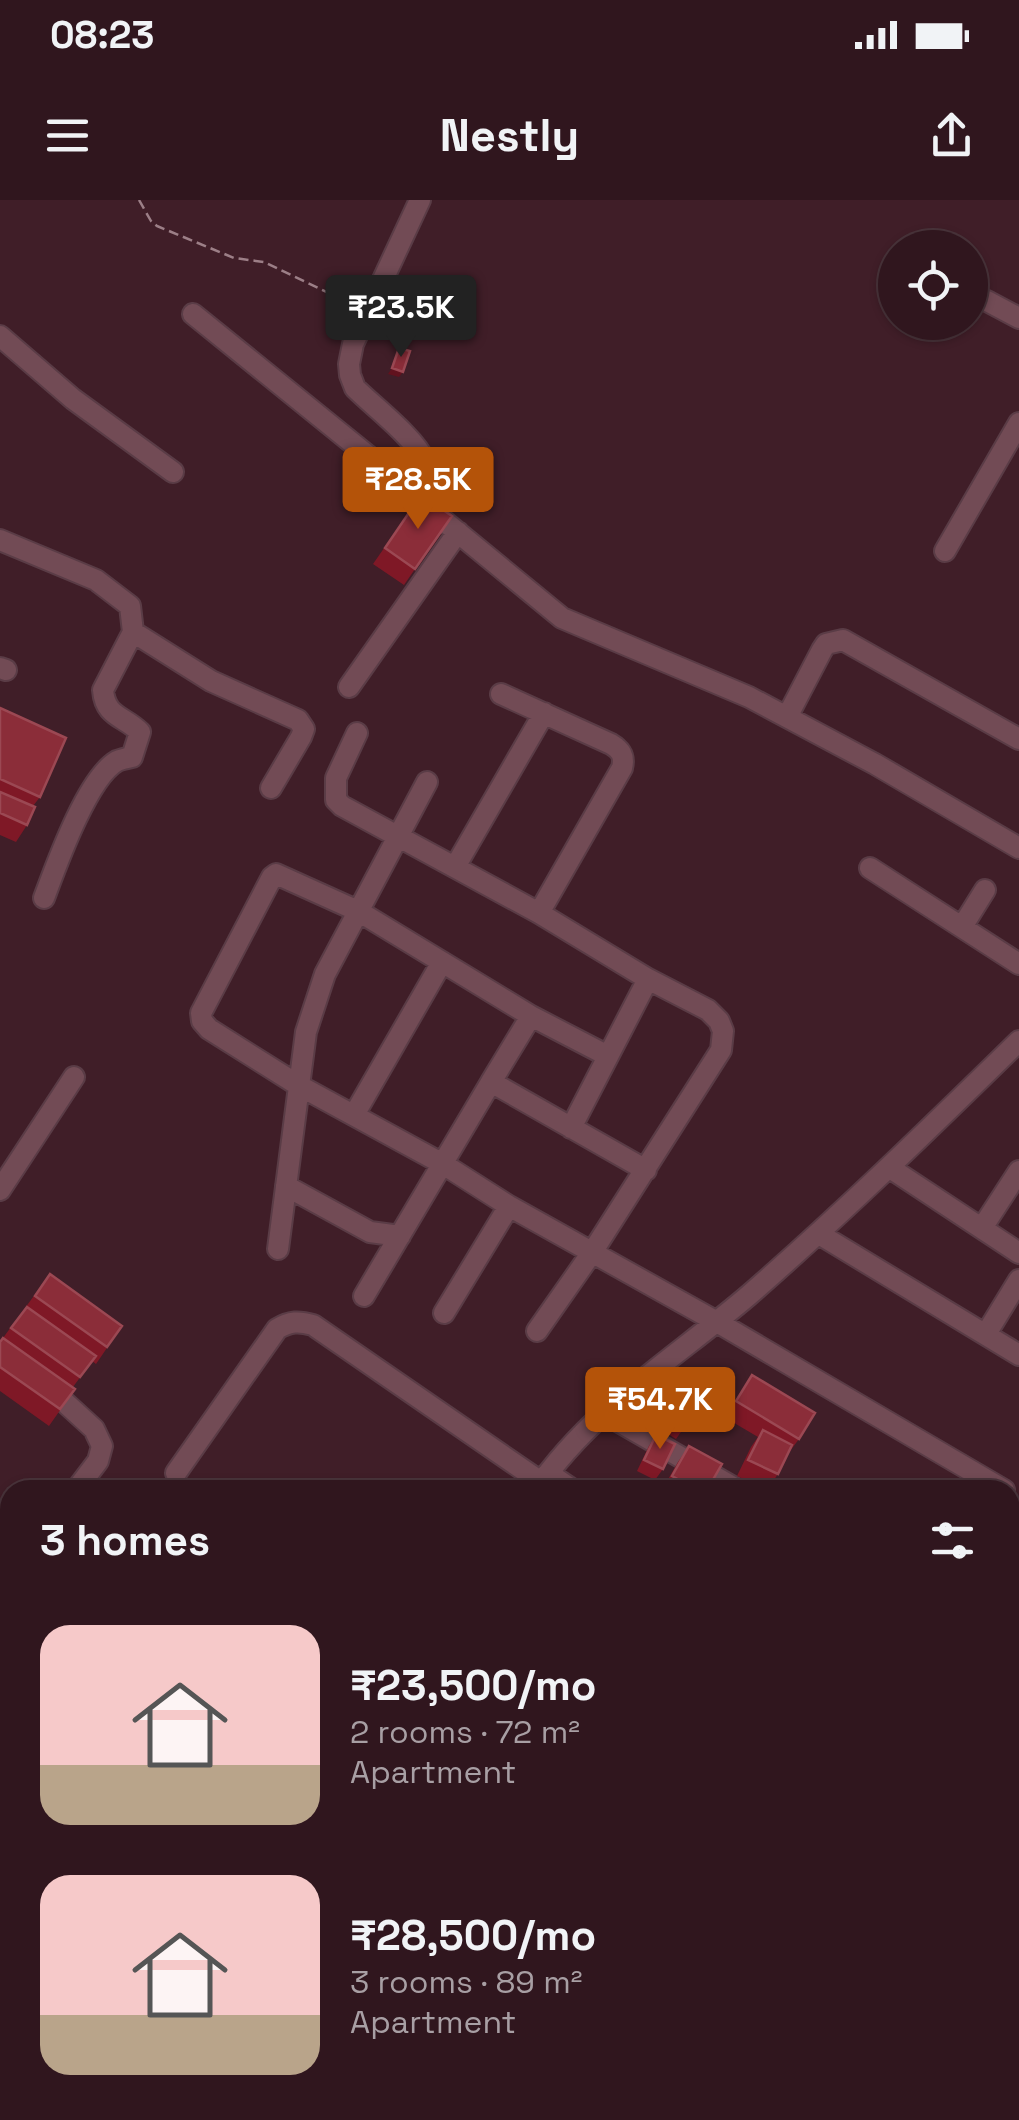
<!DOCTYPE html>
<meta charset="utf-8">
<style>
body{margin:0;font-family:"Space Grotesk",sans-serif;background:#3c232b;color:#f1f3f6;height:100vh;display:flex;flex-direction:column;font-size:38px;white-space:nowrap}
*{box-sizing:border-box;margin:0}
p{font-size:32px;color:#a89fa4}
.icon{flex:none;width:55px;height:55px;fill:none;stroke:currentColor;stroke-width:2;stroke-linecap:round;stroke-linejoin:round}
.map{position:relative;flex:1;overflow:hidden}
.side{position:absolute;left:0px;top:1280px;width:1020px;height:640px;display:flex;flex-direction:column;background:#30161e;border-radius:30px 30px 0 0;box-shadow:0 2px 8px #0004,0 0 0 2px #4b353c}
.side>*{flex:none}
.fabs{position:absolute;left:878px;top:30px;display:grid;gap:20px}
.fabs a{display:grid;place-items:center;width:110px;height:110px;border-radius:50%;background:#30161e;box-shadow:0 2px 8px #0004,0 0 0 2px #4b353c;font-size:50px}
.price{position:absolute;translate:-50% -85px;padding:0 22px;border-radius:10px;background:#b45309;color:#fff;font-size:32px;line-height:65px;filter:drop-shadow(0 2px 5px #0008)}
.price::after{content:'';position:absolute;left:50%;top:60px;width:30px;height:22px;margin-left:-15px;background:inherit;clip-path:polygon(0 0,100% 0,50% 100%)}
.price.current{background:#222;color:#fff}
ul{padding:0;list-style:none}
li{display:flex;align-items:center;gap:30px;height:250px;padding:0 40px}
li span{display:grid;place-items:center;flex:none;width:280px;height:200px;border-radius:30px;color:#555}
li>.icon{margin-inline-start:auto}
span .icon{width:120px;height:120px;fill:#fffc;stroke-width:1}
li b{font-size:42px}
h2{display:flex;justify-content:space-between;align-items:center;height:120px;padding:0 40px;font-size:42px}
.status{display:flex;justify-content:space-between;align-items:center;height:70px;padding:0 50px;background:#30161e;direction:ltr}
.status svg{height:28px;fill:currentColor}
header{display:flex;justify-content:space-between;align-items:center;height:130px;padding:0 40px;background:#30161e;font-size:45px;font-weight:700}
.map>svg:first-child{display:block}
.lines{fill:none;stroke-linecap:round;stroke-linejoin:round}
.minor-casing{stroke:#5a3c46;stroke-width:24}
.highway-casing{stroke:#5a3c46;stroke-width:31}
.path{stroke:#9c7f87;stroke-width:2.5;stroke-dasharray:10 5;stroke-linecap:butt}
.minor{stroke:#724b55;stroke-width:20}
.highway{stroke:#60b8f8;stroke-width:28}
.wall{fill:#7f1826}
.shaded-wall{fill:#61121e}
.building{fill:#8b2d39;stroke:#9b4853;stroke-width:2.5}
</style>
<div class="status"><b>08:23</b><svg viewBox="0 0 49 12"><path d="M0 12V9h3v3zM5 12V6h3v6zM10 12V3h3v9zM15 12V0h3v12zM26 1h20v11H26zM47 4h2v5h-2z"/></svg></div>
<header><svg class="icon" aria-label="menu" viewBox="0 0 24 24"><path d="M4 6h16M4 12h16M4 18h16"/></svg>Nestly<svg class="icon" aria-label="share" viewBox="0 0 24 24"><path d="M12 15V3M7 8l5-5 5 5M5 13v7h14v-7"/></svg></header>
<div class="map">
<svg width="1019" height="1920" viewBox="0 0 1019 1920">
<rect width="100%" height="100%" fill="#401e28"/>
<g class="lines">
<defs>
<path id="minor" d="M420 0 353 144 349 164 350 175 355 188C373 206 415 238 424 260 429 272 425 288 424 301L439 317 562 418 749 497 875 564 1019 648
M987 101 1019 118
M193 114 424 301
M0 136 73 199 173 272
M0 340 96 380 130 406 133 432 211 481 298 520 304 529 301 537 271 588
M945 351 1019 223
M0 468 6 470
M349 487 458 332
M501 494 611 544C621 550 625 556 622 568L539 713
M787 517 822 450 826 444 843 440 1019 539
M357 533 336 578V600L342 606 539 713 648 779 708 810 719 821 723 831 721 850 593 1051 537 1131
M455 667 544 513
M870 668 1019 764
M44 698C56 666 87 578 117 561 122 559 127 558 132 557L140 532C124 516 105 517 103 490L133 432
M962 727 985 690
M531 816 491 882 646 970
M608 856 531 816 358 711 276 674 272 677 201 813 202 821 209 829 298 885 443 964 509 1006 717 1122 1004 1290
M354 915 442 762
M571 928 648 779
M890 968 1019 1053
M286 986 370 1032 400 1036
M0 990 74 877
M982 1028 1019 971
M819 1034 1019 1155
M278 1049 306 832 325 774 427 582
M364 1096 491 882
M444 1113 509 1006
M986 1134 1019 1080
M60 1198 94 1229 102 1246 98 1261 76 1290
M602 1212 738 1290
M176 1273 277 1129C290 1121 299 1121 313 1125L541 1282
M548 1273 573 1290
M536 1290C590 1210 675 1158 748 1096 842 1014 930 928 1019 841
M0 1339 10 1344
M0 1429 10 1435
M1010 1446 1019 1452
M1010 1568 1019 1573
M0 1719 10 1724
M1013 1785 1019 1774
M0 1810 10 1813
M322 1910 355 1920
M706 1910 721 1920
M845 1910 859 1920
M990 1910 1004 1920
M106 1920 109 1910
M393 1920 396 1910
M575 1920 581 1910
M655 1920 659 1910"/>
<path id="highway" d="M0 1363 10 1368
M0 1401 10 1406
M749 1910 763 1920
M807 1910 821 1920"/>
</defs>
<!-- minor casing -->
<use href="#minor" class="minor-casing"/>
<!-- highway casing -->
<use href="#highway" class="highway-casing"/>
<!-- path -->
<path class="path" d="M139 0 151 21 157 26 234 58 264 62 333 95 351 109"/>
<!-- minor -->
<use href="#minor" class="minor"/>
<!-- highway -->
<use href="#highway" class="highway"/>
</g>
<!-- wall -->
<path class="wall" d="M421 295 415 369 404 385 373 364Z
M0 508 40 597 33 606 27 625 16 642 0 635Z
M50 1074 122 1126 96 1164 92 1161 73 1187 75 1189 49 1226 0 1191V1142Z
M682 1175 688 1222 676 1239 652 1224Z
M752 1175 799 1239 787 1255 778 1274 767 1290 737 1276 751 1247 758 1237 724 1217Z
M656 1235 663 1269 655 1280 637 1271 649 1246Z
M689 1246 707 1290H662L678 1262Z
M1019 1572V1629L1010 1645V1585Z
M10 1641V1714L0 1710V1662L4 1649Z
M1010 1662 1012 1685 1019 1689V1753L1010 1749Z
M10 1733V1804L2 1802 4 1795 0 1800V1759Z
M0 1820 10 1835V1910L54 1914 51 1918 53 1920H0V1890L5 1877 0 1875Z
M1010 1850 1019 1856V1915L1010 1909Z
M60 1910H102L98 1912 96 1920H57Z
M119 1910H144L143 1920H112Z
M296 1910H332L329 1920H290Z
M498 1910H523L520 1920H495Z
M529 1910H553L546 1920H522Z"/>
<!-- shaded-wall -->
<path class="shaded-wall" d="M392 168 403 172 399 177 388 174Z
M5 1660 10 1661V1675L0 1667Z
M0 1697 10 1700V1714L0 1710Z
M10 1791V1804L2 1802Z
M8 1858 10 1859V1870L5 1877 0 1875V1869Z
M19 1910H42L54 1914 50 1920 29 1911 25 1918Z
M465 1913 482 1919 481 1920H460Z"/>
<!-- building -->
<path class="building" d="M399 148 410 151 403 172 392 168Z
M421 295 452 316 415 369 385 348Z
M0 508 66 538 40 597 0 579Z
M0 592 35 607 27 625 0 613Z
M50 1074 122 1126 107 1147 35 1096Z
M27 1107 96 1156 80 1177 11 1128Z
M3 1138 75 1189 60 1209 0 1167V1142Z
M682 1175 707 1190 688 1222 663 1208Z
M752 1175 815 1213 799 1239 736 1201Z
M763 1230 792 1245 778 1274 748 1260Z
M656 1235 675 1244 663 1269 644 1260Z
M689 1246 722 1264 707 1290H698L672 1276Z
M1019 1572V1606L1010 1602V1589Z
M1010 1623 1019 1628 1010 1645Z
M10 1644V1661L5 1660Z
M1010 1662 1019 1666V1670L1013 1684 1010 1683Z
M0 1667 10 1670V1700L0 1697Z
M1012 1685 1019 1689V1711L1010 1706V1689Z
M1010 1711 1019 1716V1738L1010 1734Z
M10 1742V1781L5 1793 0 1791V1768Z
M0 1820 10 1823V1830L0 1826Z
M0 1826 10 1830 0 1863Z
M1010 1850 1019 1856V1884L1010 1878Z
M10 1871V1902L1 1900Z
M0 1902 10 1905V1910H27L24 1920H0Z
M64 1910H99L96 1920H61Z
M122 1910H144L146 1911 143 1920H119Z
M299 1910H332L329 1920H296Z
M466 1910H484L482 1919 465 1913Z
M502 1910H523L520 1920H499Z
M535 1910H553L547 1919Z
M556 1910H576L569 1920H549Z
M602 1910H644L640 1920H608L600 1917Z
M29 1911 53 1919V1920H26Z"/>
</svg>
<div class="fabs">
<a><svg class="icon" aria-label="locate" viewBox="0 0 24 24"><circle cx="12" cy="12" r="6"/><path d="M12 2v4M12 18v4M2 12h4M18 12h4"/></svg></a>
</div>
<b class="price current" style="left:401px;top:160px">₹23.5K</b>
<b class="price" style="left:418px;top:332px">₹28.5K</b>
<b class="price" style="left:660px;top:1252px">₹54.7K</b>
<section class="side">
<h2>3 homes<svg class="icon" aria-label="filters" viewBox="0 0 24 24"><path d="M4 7h16M4 17h16"/><circle cx="9" cy="7" r="2"/><circle cx="15" cy="17" r="2"/></svg></h2>
<ul>
<li><span style="background:linear-gradient(#f6c9c9 70%,#b9a48a 0)"><svg class="icon" aria-label="home" viewBox="0 0 24 24"><path d="M3 11l9-7 9 7M6 9v11h12V9"/></svg></span><div><b>₹23,500/mo</b><p>2 rooms · 72 m²</p><p>Apartment</p></div></li>
<li><span style="background:linear-gradient(#f6c9c9 70%,#b9a48a 0)"><svg class="icon" aria-label="home" viewBox="0 0 24 24"><path d="M3 11l9-7 9 7M6 9v11h12V9"/></svg></span><div><b>₹28,500/mo</b><p>3 rooms · 89 m²</p><p>Apartment</p></div></li>
</ul>
</section>
</div>
